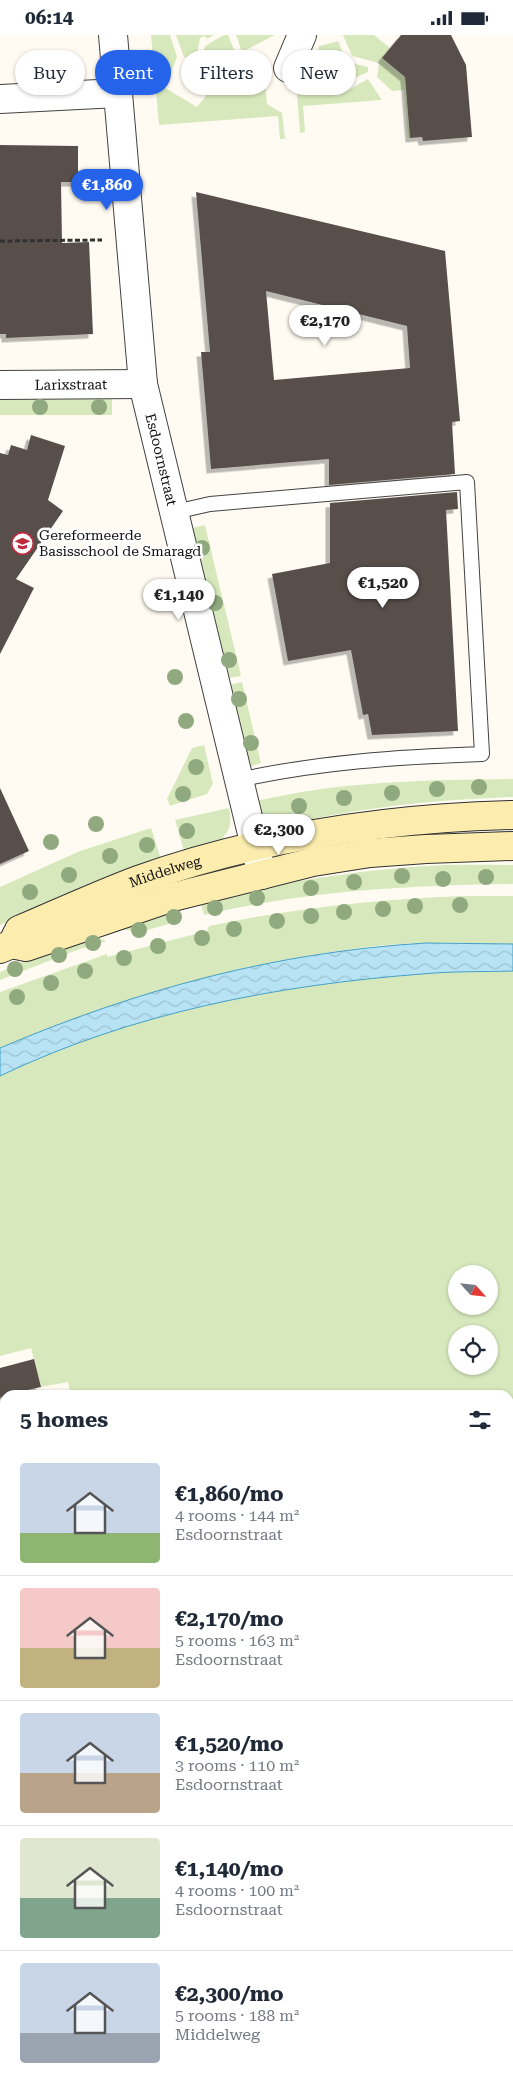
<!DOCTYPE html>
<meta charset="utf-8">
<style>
body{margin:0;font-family:"Roboto Serif",serif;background:#f6f6f7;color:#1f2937;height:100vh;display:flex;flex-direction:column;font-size:19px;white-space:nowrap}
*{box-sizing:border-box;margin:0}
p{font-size:16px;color:#747a83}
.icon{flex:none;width:28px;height:28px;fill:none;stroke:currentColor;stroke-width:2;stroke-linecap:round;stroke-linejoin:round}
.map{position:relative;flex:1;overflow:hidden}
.side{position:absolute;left:0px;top:1355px;width:514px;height:696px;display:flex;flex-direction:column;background:#fff;border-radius:15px 15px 0 0;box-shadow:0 1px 4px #0004}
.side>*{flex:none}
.guide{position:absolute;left:15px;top:15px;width:484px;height:45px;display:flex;gap:10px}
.needle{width:32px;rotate:117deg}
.fabs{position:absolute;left:448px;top:1230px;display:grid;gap:10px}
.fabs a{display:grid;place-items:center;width:50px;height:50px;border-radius:50%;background:#fff;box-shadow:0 1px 4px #0004;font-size:25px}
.price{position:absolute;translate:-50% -42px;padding:0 11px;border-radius:18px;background:#fff;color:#222;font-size:16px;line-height:32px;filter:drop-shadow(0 1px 2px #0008)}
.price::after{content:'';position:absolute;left:50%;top:30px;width:15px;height:11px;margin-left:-8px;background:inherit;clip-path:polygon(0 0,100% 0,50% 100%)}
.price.current{background:#2563eb;color:#fff}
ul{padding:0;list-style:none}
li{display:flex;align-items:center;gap:15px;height:125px;padding:0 20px}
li+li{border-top:1px solid #e0e1e3}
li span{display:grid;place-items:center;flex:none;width:140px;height:100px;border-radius:5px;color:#555}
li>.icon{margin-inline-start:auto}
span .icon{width:60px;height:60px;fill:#fffc;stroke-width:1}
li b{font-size:21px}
h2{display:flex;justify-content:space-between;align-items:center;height:60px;padding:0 20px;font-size:21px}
.chip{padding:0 18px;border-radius:22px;background:#fff;box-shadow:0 1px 4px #0004;font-size:18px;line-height:45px}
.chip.current{background:#2563eb;color:#fff}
.status{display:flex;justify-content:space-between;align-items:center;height:35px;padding:0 25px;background:#fff;direction:ltr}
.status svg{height:14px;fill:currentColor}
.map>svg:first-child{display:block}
.grass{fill:#d7e9bc;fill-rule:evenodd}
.park{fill:url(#park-dots)}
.water{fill:url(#water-waves);stroke:#419fc9}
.building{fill:#584f4c;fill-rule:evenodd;filter:url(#shadow)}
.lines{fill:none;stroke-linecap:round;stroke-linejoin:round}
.lane-casing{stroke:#424242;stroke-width:16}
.street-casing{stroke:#424242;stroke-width:30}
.secondary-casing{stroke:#313131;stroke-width:30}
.path{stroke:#313131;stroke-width:3;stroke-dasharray:5 2.5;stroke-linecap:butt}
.lane{stroke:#fff;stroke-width:14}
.street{stroke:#fff;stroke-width:28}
.secondary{stroke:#fcedaf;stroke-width:28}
.tree{fill:#90a97f}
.labels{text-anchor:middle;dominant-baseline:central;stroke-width:5;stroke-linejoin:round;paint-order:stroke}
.street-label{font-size:14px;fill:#0f0f0f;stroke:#fff}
.poi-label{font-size:14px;fill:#0f0f0f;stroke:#fff;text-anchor:start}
</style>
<div class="status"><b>06:14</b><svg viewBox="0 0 49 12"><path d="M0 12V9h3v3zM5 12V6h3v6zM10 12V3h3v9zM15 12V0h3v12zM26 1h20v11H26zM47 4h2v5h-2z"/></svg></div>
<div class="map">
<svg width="513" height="2051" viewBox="0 0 513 2051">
<defs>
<pattern id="park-dots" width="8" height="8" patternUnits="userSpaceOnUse" patternTransform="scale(1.25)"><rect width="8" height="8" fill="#d7e9bc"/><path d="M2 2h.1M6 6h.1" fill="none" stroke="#b7c7a0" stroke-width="1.8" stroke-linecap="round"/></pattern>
<pattern id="water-waves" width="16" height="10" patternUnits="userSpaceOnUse" patternTransform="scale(1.25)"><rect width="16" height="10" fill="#b8e3f4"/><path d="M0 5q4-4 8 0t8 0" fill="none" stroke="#9dc2d0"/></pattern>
<filter id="shadow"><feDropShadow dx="-4.5" dy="4.5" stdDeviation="0" flood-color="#0004"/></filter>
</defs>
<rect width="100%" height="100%" fill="#fffbf2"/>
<!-- grass -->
<path class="grass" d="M151 0H170L177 22 165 53 197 72 210 56H230L250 36 265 49 267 69 282 78 285 104H280L278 81 159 90Z
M176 0H214L207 4 205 1 200 3 196 24 184 22Z
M224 0H228L238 24 234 31 213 38 202 25 205 11Z
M236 0H275L242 17Z
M343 0H374L390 13 382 23 405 42 410 103H408L404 55 392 56 377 42 379 28 352 21Z
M338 6 347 27 368 32V37L341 49 333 20 318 16 319 11Z
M310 20 328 24 337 61 368 44 382 65 303 71 305 97 300 98 297 59 323 57 321 31 301 32 300 29Z
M0 363H112V380H0Z
M205 490 241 641 228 643 192 493Z
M242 647 261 728 249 732 229 650Z
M204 710 213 749 207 759 170 771 167 764 192 713Z
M513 744V762C434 765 354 773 277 792L276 788 264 781 257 766C341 746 427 745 513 744Z
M229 773C231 784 232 794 223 802L224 805 184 816 175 785Z
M151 793 161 824 80 854 0 890V852L80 816Z
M513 830V849C409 850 306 856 204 880L200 866C274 849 349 836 425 831 454 829 484 830 513 830Z
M465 861H513V909C468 908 422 906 376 911 245 926 121 962 0 1013V957L107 919V922L207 896 209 891C294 873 379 864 465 861Z
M176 873 179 883 176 887 140 897 121 894Z
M91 902 107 906 77 915 0 945V937L45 917Z
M513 936V1461L509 1521V1360H71L68 1347 41 1352 31 1313 0 1321V1041C131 978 277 950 422 939 452 936 483 937 513 936ZM456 1239H489V1271H456ZM456 1299H489V1331H456Z
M0 1397 5 1417V1523L0 1524Z
M513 1591V1647L509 1650V1596Z
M5 1638V1875L0 1876V1639Z
M0 1967H5V2022L0 2023Z"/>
<!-- park -->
<path class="park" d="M513 1643V2051H346V2046H509V1646Z"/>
<!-- water -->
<path class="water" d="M426 908 513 909V936C483 937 452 936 422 939 277 950 131 978 0 1041V1013C139 954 276 917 426 908Z
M513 1461V1591L509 1596V1521Z
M5 1875V1967H0V1876Z"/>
<!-- building -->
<path class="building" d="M401 0H451L466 30 472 102 423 106 422 102 410 103 405 42 382 23Z
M0 110 78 111V147H61L62 208 89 207 93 299 6 303V299H0Z
M196 157 445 216 460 386 452 387 455 439 329 450V424L211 434 201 317H210ZM266 256 407 291 410 333 274 345Z
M31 400 65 411 48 465 63 476 16 544 34 553 0 619V418L8 420 11 410 27 415Z
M457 457 458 474 446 475 458 696 372 700 368 679 363 680 351 615 288 626 272 539 330 528V468Z
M0 753 29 816 0 829Z
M34 1324 41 1352 5 1360 0 1363V1333Z"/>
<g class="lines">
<defs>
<path id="lane" d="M175 477 210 469 467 447 482 719C397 722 321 727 238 745
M0 1540 5 1538"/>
<g id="street">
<path id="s1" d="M113 0 143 349 262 840"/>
<path d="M288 33 302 0"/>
<path d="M0 64 118 58"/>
<path id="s2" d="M0 350 143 349"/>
<path d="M335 2051V2046"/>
</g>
<g id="secondary">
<path d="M12 909 26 912 173 862 313 827 370 818 426 814 513 811"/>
<path id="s3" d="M0 914 12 909 19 895C59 878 98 860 138 845 257 803 387 783 513 780"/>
</g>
</defs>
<!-- lane casing -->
<use href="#lane" class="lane-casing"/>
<!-- street casing -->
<use href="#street" class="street-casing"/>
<!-- secondary casing -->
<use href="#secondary" class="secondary-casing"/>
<!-- path -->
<path class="path" d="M0 206 102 205
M509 1657 513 1653
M509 2025 513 1986
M0 2030 5 2029
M506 2051V2046"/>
<!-- lane -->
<use href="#lane" class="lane"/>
<!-- street -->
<use href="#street" class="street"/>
<!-- secondary -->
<use href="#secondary" class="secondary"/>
</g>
<!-- trees -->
<g class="tree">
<circle cx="40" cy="372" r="8"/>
<circle cx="99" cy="372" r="8"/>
<circle cx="202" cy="513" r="8"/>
<circle cx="215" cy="568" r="8"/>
<circle cx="229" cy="625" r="8"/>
<circle cx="175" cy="642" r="8"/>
<circle cx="239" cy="664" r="8"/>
<circle cx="186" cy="686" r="8"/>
<circle cx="251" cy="708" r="8"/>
<circle cx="196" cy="732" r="8"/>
<circle cx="479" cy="752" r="8"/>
<circle cx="437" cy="754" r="8"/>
<circle cx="392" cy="758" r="8"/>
<circle cx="183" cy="759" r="8"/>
<circle cx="344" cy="763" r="8"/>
<circle cx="299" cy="771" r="8"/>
<circle cx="96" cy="789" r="8"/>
<circle cx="187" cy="796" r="8"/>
<circle cx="51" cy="807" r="8"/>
<circle cx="147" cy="810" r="8"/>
<circle cx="110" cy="821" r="8"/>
<circle cx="69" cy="840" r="8"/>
<circle cx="402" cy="841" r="8"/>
<circle cx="486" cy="842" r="8"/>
<circle cx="443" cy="844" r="8"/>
<circle cx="354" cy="847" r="8"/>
<circle cx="311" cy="853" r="8"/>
<circle cx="30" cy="857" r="8"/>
<circle cx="257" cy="863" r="8"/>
<circle cx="460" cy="870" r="8"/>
<circle cx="415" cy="871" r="8"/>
<circle cx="215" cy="873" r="8"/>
<circle cx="383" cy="874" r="8"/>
<circle cx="344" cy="877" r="8"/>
<circle cx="311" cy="881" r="8"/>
<circle cx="174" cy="882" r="8"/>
<circle cx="277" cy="886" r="8"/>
<circle cx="234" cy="894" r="8"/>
<circle cx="139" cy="895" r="8"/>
<circle cx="202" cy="903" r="8"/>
<circle cx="93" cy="908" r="8"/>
<circle cx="158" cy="911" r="8"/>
<circle cx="59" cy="920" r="8"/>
<circle cx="124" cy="923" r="8"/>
<circle cx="15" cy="934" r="8"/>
<circle cx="85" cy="936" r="8"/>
<circle cx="51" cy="948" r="8"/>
<circle cx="17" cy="962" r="8"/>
</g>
<!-- icons -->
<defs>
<symbol id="school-ring" viewBox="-11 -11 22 22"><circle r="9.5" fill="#fff" stroke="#bc2b3e" stroke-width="1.5"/><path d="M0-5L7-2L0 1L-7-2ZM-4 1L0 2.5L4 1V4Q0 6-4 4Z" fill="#bc2b3e"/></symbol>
</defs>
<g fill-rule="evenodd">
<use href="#school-ring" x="10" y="496" width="25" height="25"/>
</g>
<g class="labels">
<!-- street labels -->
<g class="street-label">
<text stroke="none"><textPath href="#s2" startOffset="71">Larixstraat</textPath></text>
<text stroke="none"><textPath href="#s1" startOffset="428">Esdoornstraat</textPath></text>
<text stroke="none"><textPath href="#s3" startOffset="186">Middelweg</textPath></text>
</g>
<!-- poi labels -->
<g class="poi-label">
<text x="39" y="500">Gereformeerde<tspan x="39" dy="16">Basisschool de Smaragd</tspan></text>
</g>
</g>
</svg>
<div class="fabs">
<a><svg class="needle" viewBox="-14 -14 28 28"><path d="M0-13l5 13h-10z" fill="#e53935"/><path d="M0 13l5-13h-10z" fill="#747a83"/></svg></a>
<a><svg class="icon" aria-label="locate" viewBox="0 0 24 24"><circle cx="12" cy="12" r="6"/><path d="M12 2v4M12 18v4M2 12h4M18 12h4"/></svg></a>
</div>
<b class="price current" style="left:107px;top:176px">€1,860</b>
<b class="price" style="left:325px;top:312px">€2,170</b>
<b class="price" style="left:383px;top:574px">€1,520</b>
<b class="price" style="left:179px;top:586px">€1,140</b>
<b class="price" style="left:279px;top:821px">€2,300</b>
<div class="guide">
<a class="chip">Buy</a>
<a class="chip current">Rent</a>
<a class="chip">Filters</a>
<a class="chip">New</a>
</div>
<section class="side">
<h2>5 homes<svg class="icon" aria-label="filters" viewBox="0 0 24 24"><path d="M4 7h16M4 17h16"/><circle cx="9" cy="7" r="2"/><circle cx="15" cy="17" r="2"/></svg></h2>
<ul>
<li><span style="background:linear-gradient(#c9d6e8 70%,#8fb573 0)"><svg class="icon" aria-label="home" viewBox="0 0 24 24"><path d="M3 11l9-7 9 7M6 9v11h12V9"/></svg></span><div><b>€1,860/mo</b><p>4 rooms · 144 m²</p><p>Esdoornstraat</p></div></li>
<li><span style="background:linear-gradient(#f6c9c9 60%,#c2b280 0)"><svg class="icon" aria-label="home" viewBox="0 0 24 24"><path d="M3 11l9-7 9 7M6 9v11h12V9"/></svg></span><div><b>€2,170/mo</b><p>5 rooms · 163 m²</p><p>Esdoornstraat</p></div></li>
<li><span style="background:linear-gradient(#c9d6e8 60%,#b9a48a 0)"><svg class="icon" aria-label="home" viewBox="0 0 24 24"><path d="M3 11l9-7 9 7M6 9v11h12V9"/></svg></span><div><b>€1,520/mo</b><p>3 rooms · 110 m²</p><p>Esdoornstraat</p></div></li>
<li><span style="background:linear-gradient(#dfe7d0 60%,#7fa58c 0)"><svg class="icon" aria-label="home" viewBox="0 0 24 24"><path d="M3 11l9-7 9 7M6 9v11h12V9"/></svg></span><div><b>€1,140/mo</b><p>4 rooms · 100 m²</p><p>Esdoornstraat</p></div></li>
<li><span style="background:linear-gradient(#c9d6e8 70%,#9aa5b1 0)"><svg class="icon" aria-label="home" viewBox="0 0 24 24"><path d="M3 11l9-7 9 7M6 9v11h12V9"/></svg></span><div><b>€2,300/mo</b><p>5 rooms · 188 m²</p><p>Middelweg</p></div></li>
</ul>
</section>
</div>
